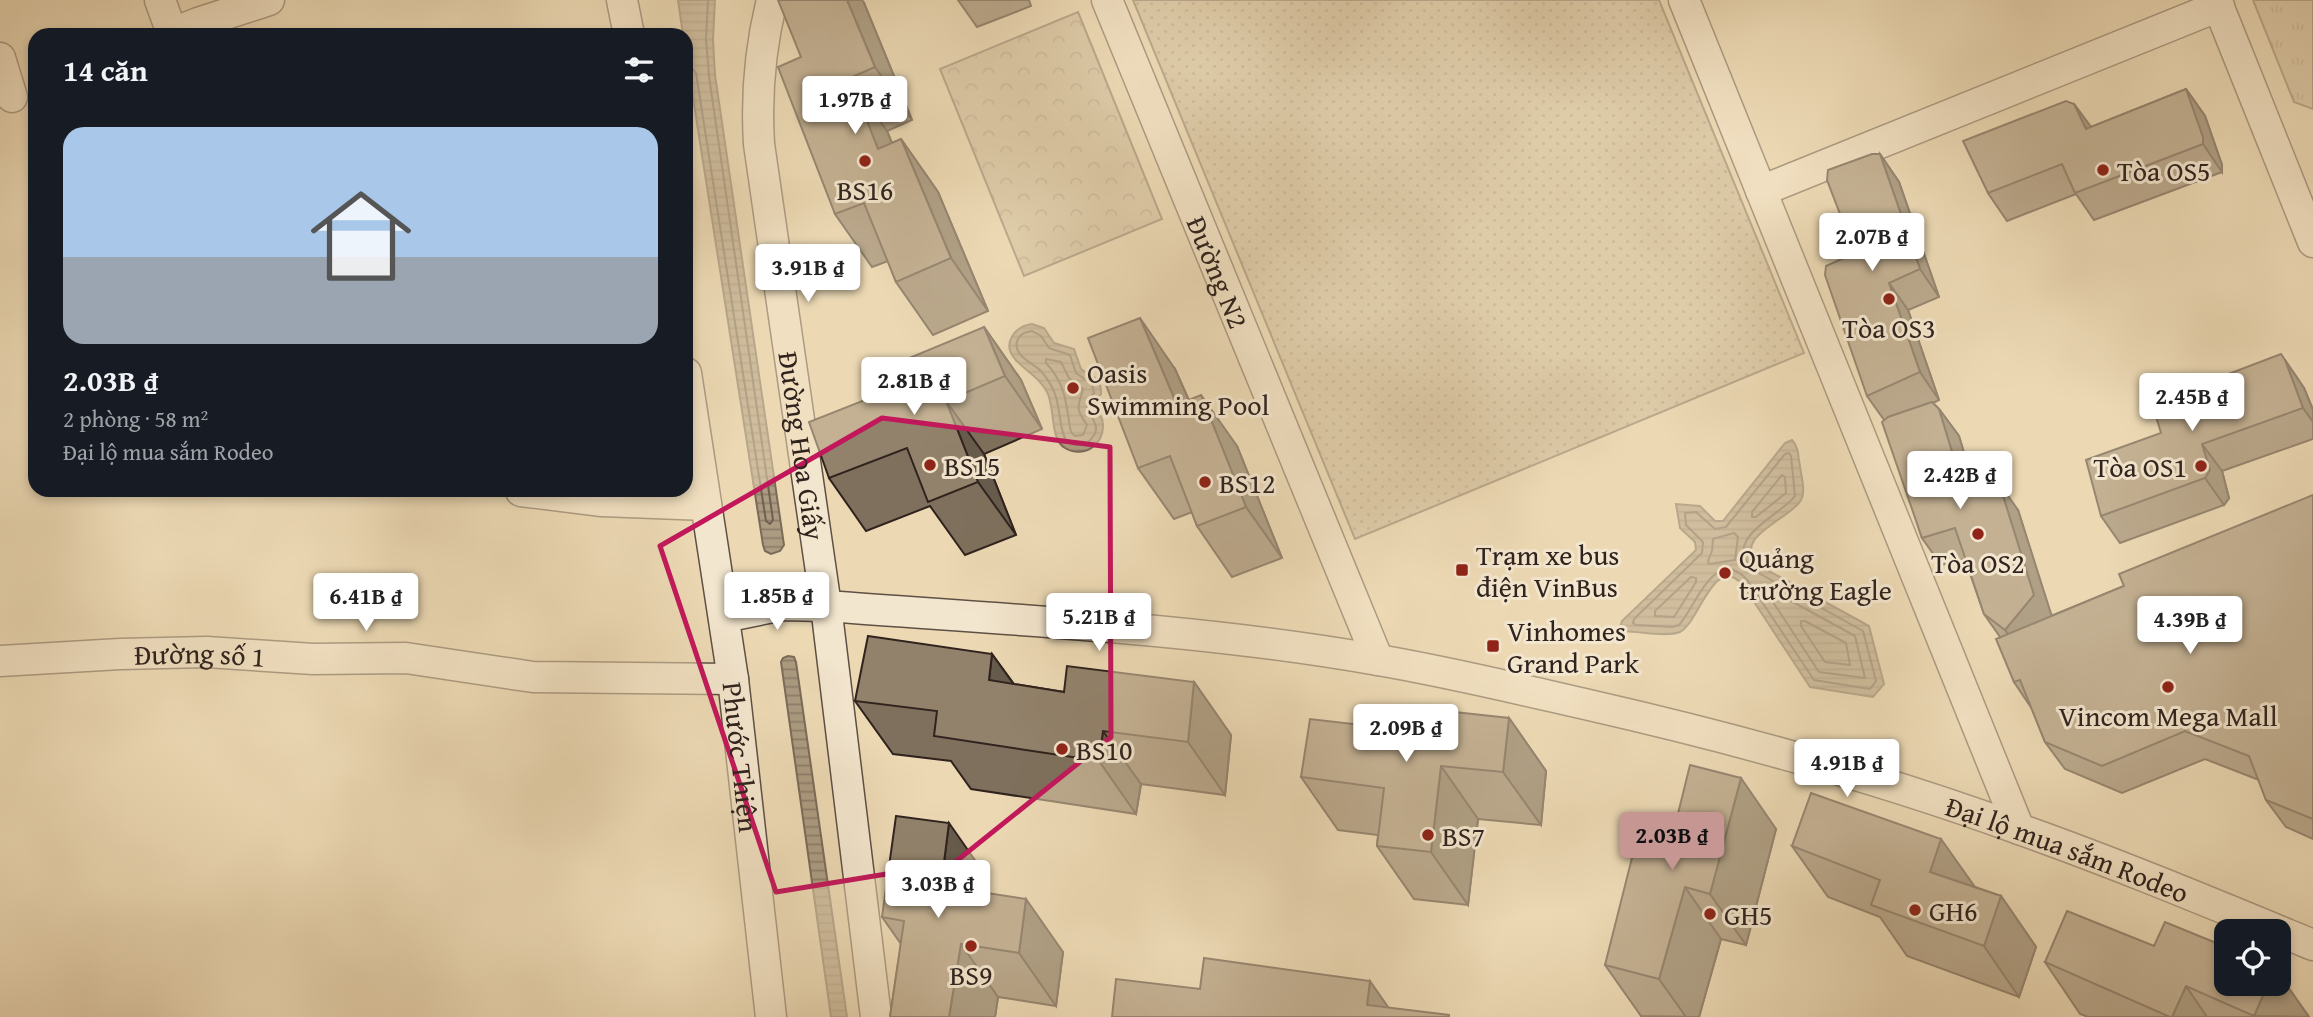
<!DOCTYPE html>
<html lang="vi">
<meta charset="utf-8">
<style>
body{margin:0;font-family:"Gentium Book Plus",serif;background:#20242c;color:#f1f3f6;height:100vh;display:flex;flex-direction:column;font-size:26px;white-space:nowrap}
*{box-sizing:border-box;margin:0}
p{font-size:23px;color:#9ea1a6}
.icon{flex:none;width:38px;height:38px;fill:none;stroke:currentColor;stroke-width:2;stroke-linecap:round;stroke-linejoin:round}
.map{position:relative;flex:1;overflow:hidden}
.side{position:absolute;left:28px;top:28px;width:665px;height:469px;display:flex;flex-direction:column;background:#171b24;border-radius:21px;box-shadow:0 4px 10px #0003}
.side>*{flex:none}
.tools{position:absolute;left:2214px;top:919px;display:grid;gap:14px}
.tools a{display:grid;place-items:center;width:77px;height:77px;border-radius:14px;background:#171b24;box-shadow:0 4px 10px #0003;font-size:35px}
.price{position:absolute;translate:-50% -60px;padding:0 16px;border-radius:7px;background:#fff;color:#222;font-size:23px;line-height:46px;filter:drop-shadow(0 2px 4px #0008)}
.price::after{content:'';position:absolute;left:50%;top:42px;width:21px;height:16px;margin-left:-10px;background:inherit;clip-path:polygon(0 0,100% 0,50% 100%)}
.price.current{background:#c59692;color:#111}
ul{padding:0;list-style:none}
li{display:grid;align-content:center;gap:14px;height:371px;padding:0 35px}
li+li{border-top:2px solid #363941}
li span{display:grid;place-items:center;height:217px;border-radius:21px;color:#555}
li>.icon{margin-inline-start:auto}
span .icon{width:126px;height:126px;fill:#fffc;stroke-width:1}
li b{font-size:30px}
h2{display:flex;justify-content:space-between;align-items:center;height:84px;padding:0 35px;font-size:30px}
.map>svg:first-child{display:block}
.grass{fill:url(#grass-dots);stroke:#7e6e5c;stroke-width:2}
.forest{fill:url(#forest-crowns);stroke:#7e6e5c;stroke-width:2}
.park{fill:url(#park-tufts);stroke:#7e6e5c;stroke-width:2}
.water{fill:url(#water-rules);stroke:#7a6b59;stroke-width:2}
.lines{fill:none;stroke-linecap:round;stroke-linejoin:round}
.shore{stroke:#6e5f50;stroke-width:2}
.minor-casing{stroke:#5f5044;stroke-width:33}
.minor{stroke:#f3e6ce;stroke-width:30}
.wall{fill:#7e705d;stroke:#30231e;stroke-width:2}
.shaded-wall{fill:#665b4c;stroke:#30231e;stroke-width:2}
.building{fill:#92826c;stroke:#30231e;stroke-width:2}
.marked{fill:none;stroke:#c2185b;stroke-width:5;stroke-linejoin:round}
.poi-dot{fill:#8f2418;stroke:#f3e6ce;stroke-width:2.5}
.labels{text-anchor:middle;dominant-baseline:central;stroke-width:6;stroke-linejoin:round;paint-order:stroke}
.poi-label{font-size:28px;fill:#30231e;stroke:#f3e6ce;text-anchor:start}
.street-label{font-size:28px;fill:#30231e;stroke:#f3e6ce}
</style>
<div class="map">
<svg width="2313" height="1017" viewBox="0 0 2313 1017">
<defs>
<pattern id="grass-dots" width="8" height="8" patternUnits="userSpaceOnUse" patternTransform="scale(1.75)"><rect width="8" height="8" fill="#ccba9a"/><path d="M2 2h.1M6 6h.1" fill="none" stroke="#a6977d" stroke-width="1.8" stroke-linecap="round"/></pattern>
<pattern id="forest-crowns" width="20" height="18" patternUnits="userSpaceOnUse" patternTransform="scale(1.75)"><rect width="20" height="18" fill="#ccba9a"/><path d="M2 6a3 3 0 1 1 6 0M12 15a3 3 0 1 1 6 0" fill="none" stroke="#a6977d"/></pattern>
<pattern id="park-tufts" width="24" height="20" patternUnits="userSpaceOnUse" patternTransform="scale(1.75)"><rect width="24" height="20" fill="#ccba9a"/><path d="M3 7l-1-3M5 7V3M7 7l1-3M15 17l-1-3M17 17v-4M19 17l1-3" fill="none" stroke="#a6977d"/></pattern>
<pattern id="water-rules" width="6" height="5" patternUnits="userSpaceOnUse" patternTransform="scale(1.75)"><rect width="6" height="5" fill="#ac9b81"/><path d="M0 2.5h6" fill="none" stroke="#8c7e69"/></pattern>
</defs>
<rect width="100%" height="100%" fill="#ecd9b4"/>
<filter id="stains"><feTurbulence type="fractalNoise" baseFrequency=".00286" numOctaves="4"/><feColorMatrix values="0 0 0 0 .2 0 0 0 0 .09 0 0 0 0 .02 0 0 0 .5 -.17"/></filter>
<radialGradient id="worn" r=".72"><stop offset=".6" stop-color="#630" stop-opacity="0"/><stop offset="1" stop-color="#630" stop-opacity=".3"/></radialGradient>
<!-- grass -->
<path class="grass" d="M1133 0H1659L1804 353 1355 539Z"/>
<!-- forest -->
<path class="forest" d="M1078 12 1162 219 1024 276 940 69Z"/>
<!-- park -->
<path class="park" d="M2253 0H2313V109L2294 102Z"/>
<!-- water -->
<path class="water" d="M678 0H715L713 39 715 75 784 545 780 551 771 554 765 551 763 545 686 53V35H683Z
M1032 324 1044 328 1054 343 1074 349 1081 369C1092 377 1102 378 1101 394L1093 406C1098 412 1103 417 1103 425 1104 445 1083 459 1065 448 1050 439 1055 411 1048 394 1040 377 1026 372 1015 359 1001 343 1016 326 1032 324Z
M1792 440C1799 447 1798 457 1800 466 1801 476 1806 491 1801 500 1791 519 1730 537 1758 565L1869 626 1884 684 1873 697 1810 687 1743 585C1714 552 1699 623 1680 632 1668 637 1639 632 1625 631L1620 627 1622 621 1696 550 1695 542 1680 528 1676 504 1700 506 1715 521H1723L1785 443Z
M788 656 794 657 796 662 847 1017H831L781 662 783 658Z"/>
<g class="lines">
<!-- shore -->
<path class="shore" d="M686 67 692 68 696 73 766 521 770 524 773 520 709 76 706 39 708 0
M1032 331 1041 336 1049 348 1070 355 1076 373 1092 384 1094 393 1087 401V407C1093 422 1104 428 1087 443 1080 445 1073 446 1067 441 1060 435 1060 406 1055 394 1052 386 1047 378 1041 371 1033 363 1010 354 1018 339 1021 333 1026 332 1032 331Z
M1046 359 1061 362 1069 378 1083 389C1078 407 1075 408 1087 425L1083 435 1075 436 1071 432C1065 404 1068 387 1046 363Z
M1789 453 1791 456 1795 496C1780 516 1718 540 1755 571L1863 631 1876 681 1870 689 1814 680 1748 581C1716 543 1696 606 1679 625L1673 627 1636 625 1633 623 1634 619 1702 553 1703 542 1686 525 1685 513 1696 512 1715 529 1726 527 1785 454Z
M1782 475 1785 477 1786 493 1756 517H1752V512Z
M1734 533 1738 537 1735 560 1709 564 1708 561 1712 551 1713 539Z
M1691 577 1696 578V582L1674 617 1655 616V611Z
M1769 591H1773L1855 636 1865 678 1819 672 1769 596Z
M1801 621H1805L1846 643 1850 665 1825 662 1801 626Z"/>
<defs>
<g id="minor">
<path d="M160 0 172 33"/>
<path d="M622 0 629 35"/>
<path id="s1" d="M772 0C760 48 756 95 759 144L826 606 876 1017"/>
<path id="s2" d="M1107 0 1378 660"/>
<path d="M1684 0 2019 829"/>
<path d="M2216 0 2313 242"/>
<path d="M168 35 198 23 269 0"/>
<path d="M0 58 12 97"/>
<path d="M1761 191 2219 6"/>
<path id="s3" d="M686 373 733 679 771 1017"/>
<path d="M521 491 602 501 706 505"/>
<path id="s4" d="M724 617 783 605 826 606C1010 620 1196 628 1378 660 1449 672 1519 689 1589 705 1734 738 1879 778 2019 829 2118 864 2216 905 2313 945"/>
<path id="s5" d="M0 661 120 654 207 652 313 659 406 658 533 677 733 679"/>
</g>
</defs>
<!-- minor casing -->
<use href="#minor" class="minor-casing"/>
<!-- minor -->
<use href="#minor" class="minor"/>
</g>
<!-- wall -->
<path class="wall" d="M958 0H1029L1031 6 977 27Z
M864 3 912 120 887 131 892 143 901 139 938 192 988 311 933 335 896 282 888 261 872 267 835 214 801 57Z
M2186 89 2205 116 2222 165V172L2094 220 2076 194 2007 221 1988 193 2074 104 2091 127Z
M1880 154 1899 182 1939 297 1908 310 1939 400 1933 403 1939 409 1959 436 1972 482 2018 510 2051 616 2124 586 2313 495V839L2286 827 2266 800 2259 780 2205 759 2122 793 2065 769 2045 742 2032 709 2014 682 2000 637 1984 614 1965 559 1941 565 1922 538 1884 420 1867 396Z
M984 327 1021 380 1042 429 984 454 1016 535 965 555 930 506 866 531 829 478Z
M2285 360 2304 388 2313 410V439L2222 471 2229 498 2224 505 2120 543 2101 516 2161 433Z
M1175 369 1189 400 1237 446 1282 558 1232 577 1197 526 1192 512 1174 519 1138 468Z
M992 654 1014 684 1064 692 1194 682 1231 735 1225 795 1141 784 1136 814 971 789 951 761 893 754 855 701Z
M1509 718 1546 771 1541 825 1478 819 1468 905 1414 899 1377 846 1378 835 1338 830 1301 777 1405 730Z
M1776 829 1746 945 1721 939 1699 1017 1641 1016 1605 965 1672 838Z
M1792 846 1975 887 2001 896 2036 947 2019 997 1907 956 1880 917 1828 897Z
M986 876 984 893 1063 952 1056 1006 998 997 995 1017H890L901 944 882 917Z
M2154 946 2278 973 2309 1017H2088L2080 1014 2045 962Z"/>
<!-- shaded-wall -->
<path class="shaded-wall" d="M847 0H862L864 3 912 120 875 67Z
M850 78 887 131 915 202 878 149Z
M2186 89 2205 116 2222 165V172L2203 144Z
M2074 104 2094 131 2086 129Z
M901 139 938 192 988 311 951 258Z
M1880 154 1899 182 1939 297 1920 269Z
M1889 283 1908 310 1939 400 1920 372Z
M1140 318 1175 369 1213 456 1177 405Z
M984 327 1021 380 1042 429 1005 376Z
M2285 360 2304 388 2313 410V422L2303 408Z
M1201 395 1237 446 1282 558 1246 507Z
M946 401 984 454 1016 535 978 482Z
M1939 409 1959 436 1982 512 1962 485Z
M2202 444 2222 471 2229 498 2224 505 2205 478Z
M1999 483 2018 510 2054 623 2024 657 2005 630Z
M992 654 1030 707 989 680Z
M1194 682 1231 735 1225 795 1188 742Z
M1509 718 1546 771 1541 825 1503 772Z
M1103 731 1141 784 1136 814 1099 761Z
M1441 766 1478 819 1468 905 1431 852Z
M1741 778 1776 829 1746 945 1710 894Z
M949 823 986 876 978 939 941 886Z
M1941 839 1977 890 1930 872Z
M1685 887 1721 939 1699 1017H1686L1659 979Z
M2001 896 2036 947 2019 997 1984 946Z
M1026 899 1063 952 1056 1006 1019 953Z
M961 944 998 997 995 1017H949Z
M2278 973 2309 1017 2254 1016 2268 984H2278Z
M1370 981 1395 1017 1367 1005Z
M2186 986 2207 1017H2172Z"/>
<!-- building -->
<path class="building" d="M778 0H847L875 67 850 78 878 149 901 139 951 258 896 282 864 203 835 214 778 67 801 57Z
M2186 89 2203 137V144L2075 193 2062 164 1988 193 1963 141 2066 101 2074 104 2086 129Z
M1872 154H1880L1920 269 1889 283 1920 372 1867 396 1825 275 1826 266 1855 253 1827 180 1828 170Z
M1140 318 1177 405 1201 395 1246 507 1197 526 1170 456 1138 468 1088 338Z
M984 327 1005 376 946 401 978 482 928 502 907 448 829 478 809 422 898 387 890 366Z
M2281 354 2285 360 2303 408 2202 444 2210 470 2205 478 2101 516 2086 460 2161 433 2152 403Z
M1932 402 1939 409 1962 485 1993 476 1999 483 2034 595 2005 630 1984 614 1955 528 1922 538 1882 422 1888 417Z
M2313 495V819L2266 800 2249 756 2185 731 2102 766 2045 742 2020 680 2014 682 1996 639 2124 586 2119 574Z
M868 636 992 654 989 680 1064 692 1067 666 1194 682 1188 742 1103 731 1099 761 934 736 937 711 855 701Z
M1408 707 1509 718 1503 772 1441 766 1431 852 1377 846 1384 788 1301 777 1310 719 1405 730Z
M1690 765 1741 778 1710 894 1685 887 1659 979 1605 965 1639 830 1672 838Z
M1811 793 1941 839 1930 872 2001 896 1984 946 1871 905 1880 880 1792 846Z
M896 816 949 823 941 886 1026 899 1019 953 961 944 949 1017H890L904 921 882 917Z
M2067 911 2154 946 2165 922 2226 947V984H2268L2254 1016 2186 986 2172 1017H2170L2045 962Z
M1204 958 1370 981 1367 1005 1449 1015V1017H1112L1116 979 1200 989Z"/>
<!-- marked area -->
<path d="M0 0H2313V1017H0ZM882 418 1110 447 1111 737 954 863 776 892 660 546Z" fill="#ecd9b4" fill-opacity=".55" fill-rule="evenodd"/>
<path class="marked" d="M882 418 1110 447 1111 737 954 863 776 892 660 546Z"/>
<!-- markers -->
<g class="poi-dot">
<circle cx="865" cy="161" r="7"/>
<circle cx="2103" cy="170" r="7"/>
<circle cx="1889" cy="299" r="7"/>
<circle cx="1073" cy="388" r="7"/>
<circle cx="930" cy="465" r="7"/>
<circle cx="2201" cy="466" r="7"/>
<circle cx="1205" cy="482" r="7"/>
<circle cx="1978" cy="534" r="7"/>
<rect x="1455" y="563" width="14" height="14" rx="3.5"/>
<circle cx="1725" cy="573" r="7"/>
<rect x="1486" y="639" width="14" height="14" rx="3.5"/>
<circle cx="2168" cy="687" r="7"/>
<circle cx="1062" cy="749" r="7"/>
<circle cx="1428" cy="835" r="7"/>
<circle cx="1915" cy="910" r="7"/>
<circle cx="1710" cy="914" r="7"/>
<circle cx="971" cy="946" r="7"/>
</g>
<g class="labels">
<!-- poi labels -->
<g class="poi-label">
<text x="2117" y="170">Tòa OS5</text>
<text x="865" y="189" text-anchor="middle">BS16</text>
<text x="1889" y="327" text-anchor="middle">Tòa OS3</text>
<text x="1087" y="372">Oasis<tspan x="1087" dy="32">Swimming Pool</tspan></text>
<text x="944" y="465">BS15</text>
<text x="2187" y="466" text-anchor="end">Tòa OS1</text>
<text x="1219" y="482">BS12</text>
<text x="1476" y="554">Trạm xe bus<tspan x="1476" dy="32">điện VinBus</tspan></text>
<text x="1739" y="557">Quảng<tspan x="1739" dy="32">trường Eagle</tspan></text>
<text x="1978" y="562" text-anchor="middle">Tòa OS2</text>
<text x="1507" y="630">Vinhomes<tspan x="1507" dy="32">Grand Park</tspan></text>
<text x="2168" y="715" text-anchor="middle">Vincom Mega Mall</text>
<text x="1076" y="749">BS10</text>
<text x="1442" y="835">BS7</text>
<text x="1929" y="910">GH6</text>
<text x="1724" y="914">GH5</text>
<text x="971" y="974" text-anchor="middle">BS9</text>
</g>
<!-- street labels -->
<g class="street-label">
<text stroke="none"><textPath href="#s2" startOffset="294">Đường N2</textPath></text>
<text stroke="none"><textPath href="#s1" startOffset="450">Đường Hoa Giấy</textPath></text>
<text stroke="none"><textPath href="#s5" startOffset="200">Đường số 1</textPath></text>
<text stroke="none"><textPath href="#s3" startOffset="388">Phước Thiện</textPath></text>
<text stroke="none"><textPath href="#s4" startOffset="1374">Đại lộ mua sắm Rodeo</textPath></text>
</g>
</g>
<rect width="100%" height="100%" filter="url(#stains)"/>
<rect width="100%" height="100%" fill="url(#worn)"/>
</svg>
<div class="tools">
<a><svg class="icon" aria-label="locate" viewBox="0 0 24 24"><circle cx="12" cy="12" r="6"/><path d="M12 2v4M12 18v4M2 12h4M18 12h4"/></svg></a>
</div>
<b class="price" style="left:855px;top:136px">1.97B ₫</b>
<b class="price" style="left:1872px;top:273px">2.07B ₫</b>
<b class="price" style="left:808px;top:304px">3.91B ₫</b>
<b class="price" style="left:914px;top:417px">2.81B ₫</b>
<b class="price" style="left:2192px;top:433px">2.45B ₫</b>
<b class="price" style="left:1960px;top:511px">2.42B ₫</b>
<b class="price" style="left:777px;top:632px">1.85B ₫</b>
<b class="price" style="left:366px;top:633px">6.41B ₫</b>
<b class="price" style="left:1099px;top:653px">5.21B ₫</b>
<b class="price" style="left:2190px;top:656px">4.39B ₫</b>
<b class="price" style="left:1406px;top:764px">2.09B ₫</b>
<b class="price" style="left:1847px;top:799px">4.91B ₫</b>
<b class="price current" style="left:1672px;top:872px">2.03B ₫</b>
<b class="price" style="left:938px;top:920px">3.03B ₫</b>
<section class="side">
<h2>14 căn<svg class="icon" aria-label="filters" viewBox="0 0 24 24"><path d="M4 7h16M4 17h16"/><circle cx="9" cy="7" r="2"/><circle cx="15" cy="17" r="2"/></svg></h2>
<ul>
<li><span style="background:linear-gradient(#a9c7e8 60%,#9aa5b1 0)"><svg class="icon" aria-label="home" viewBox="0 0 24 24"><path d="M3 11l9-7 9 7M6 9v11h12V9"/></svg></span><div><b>2.03B ₫</b><p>2 phòng · 58 m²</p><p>Đại lộ mua sắm Rodeo</p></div></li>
</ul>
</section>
</div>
